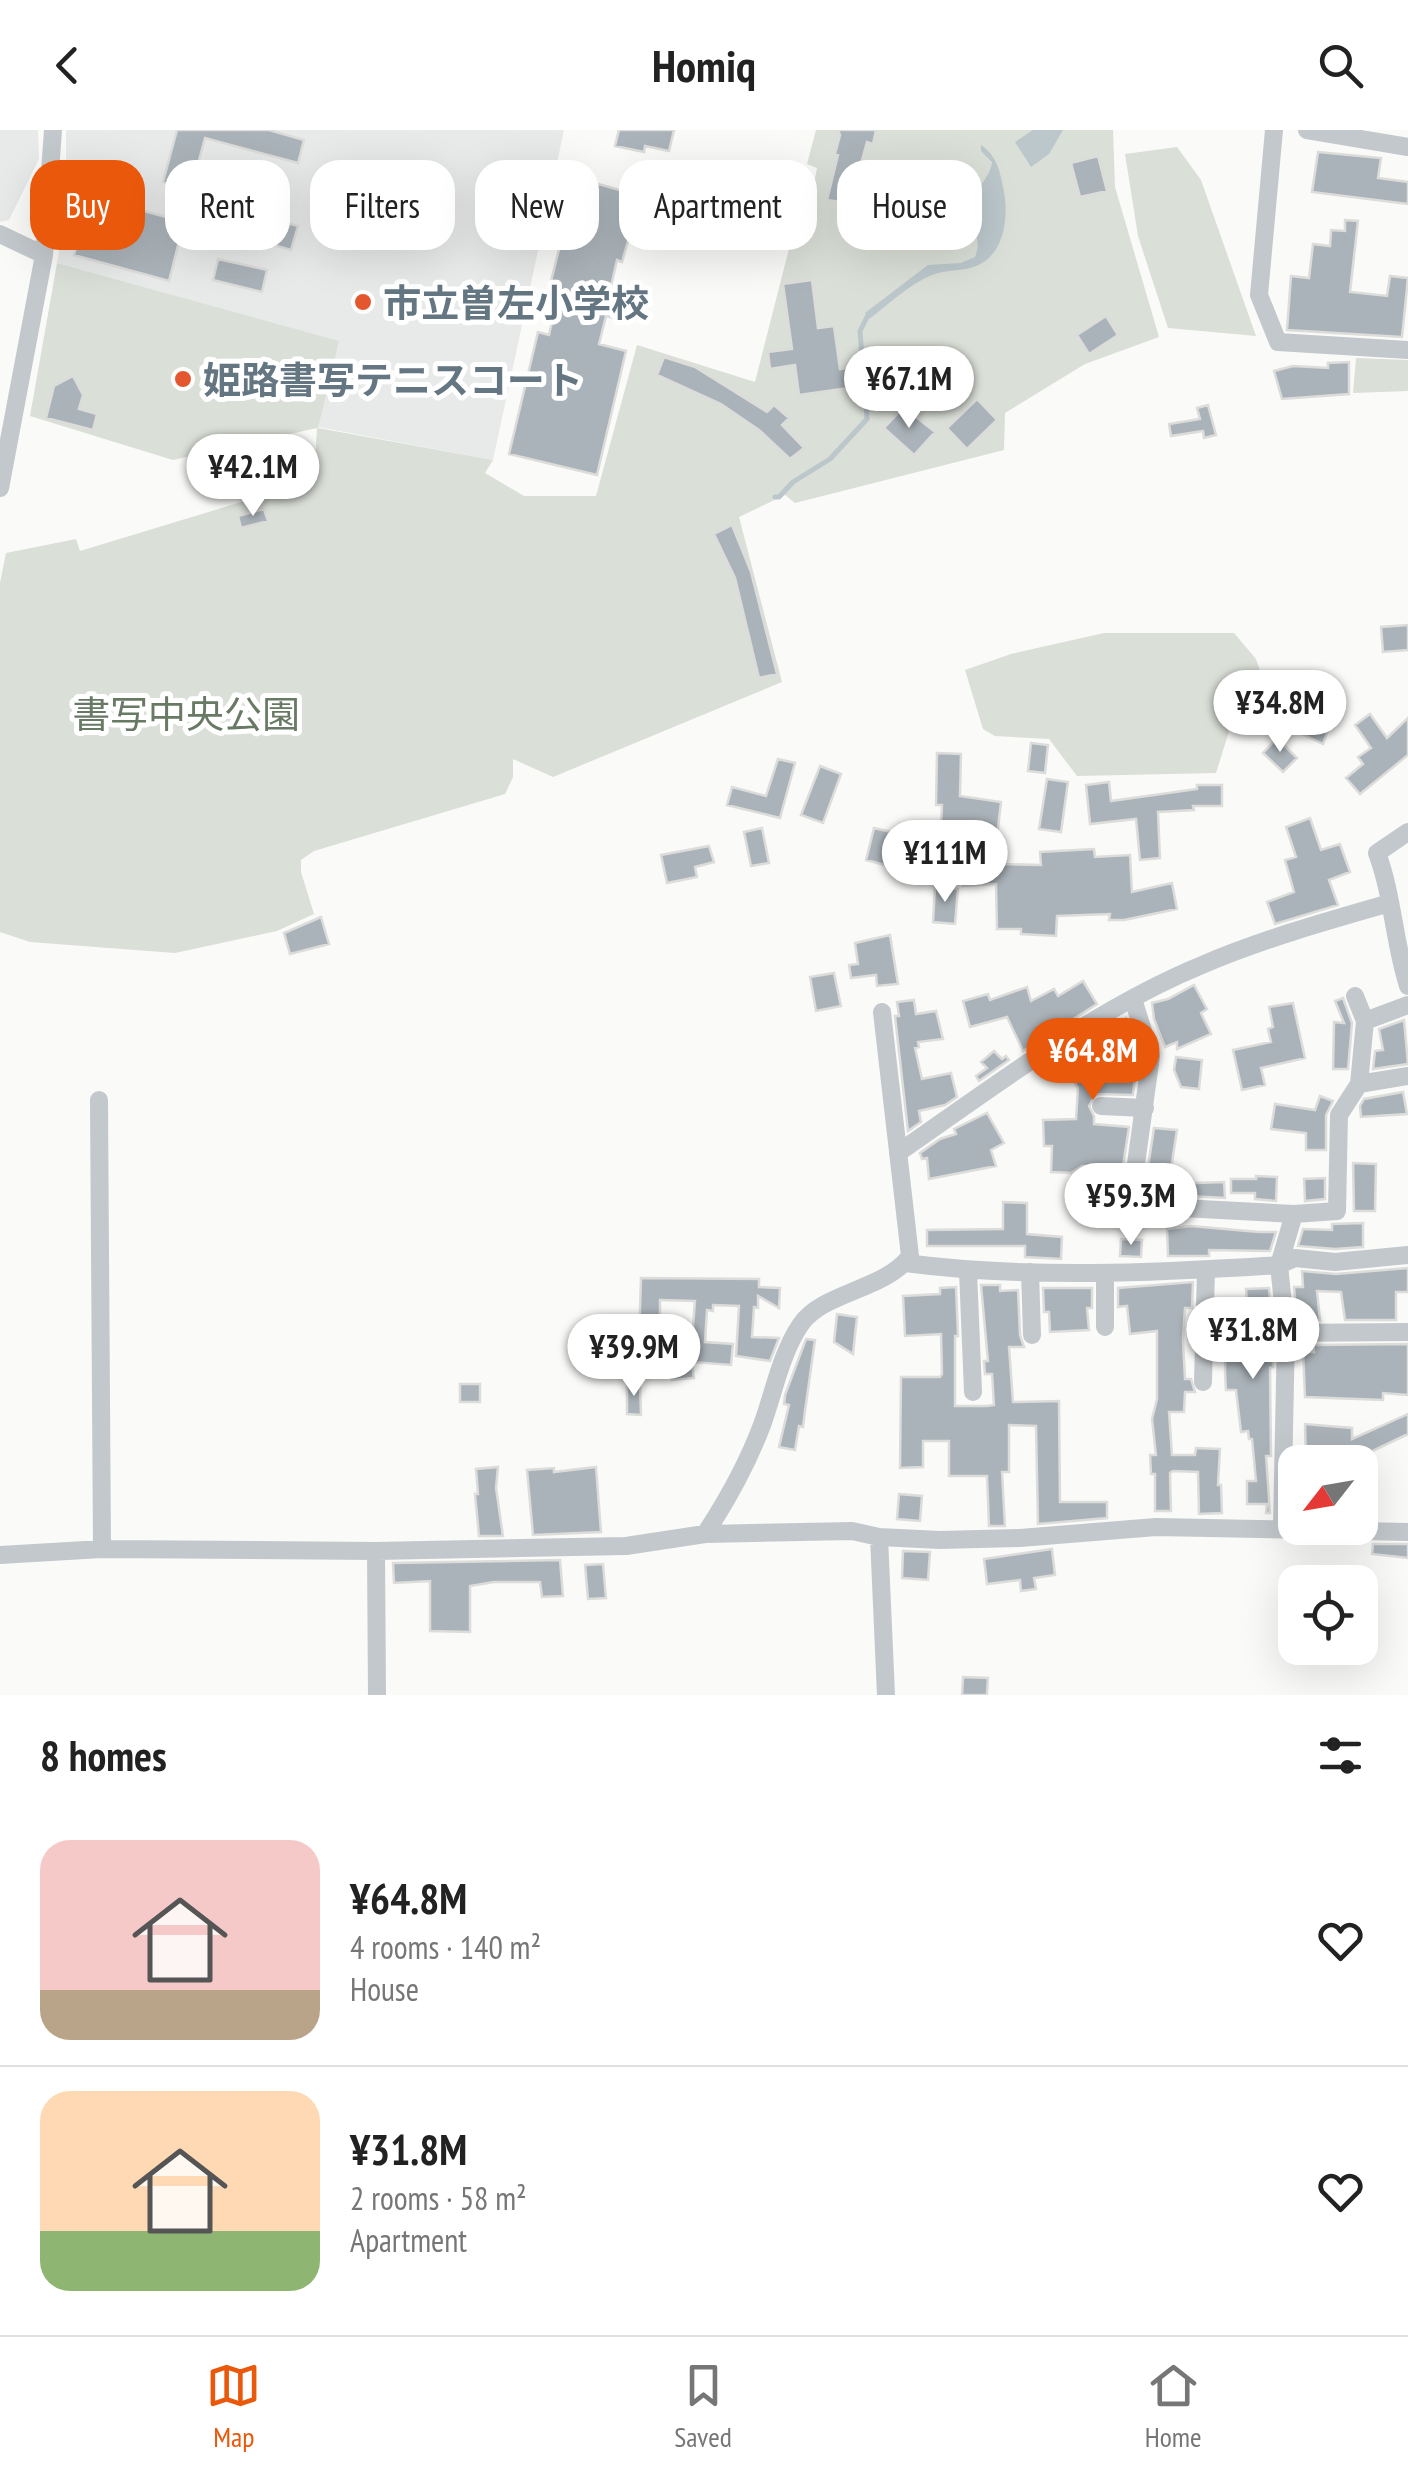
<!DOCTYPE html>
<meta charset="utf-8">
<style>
body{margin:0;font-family:"PT Sans Narrow","Noto Sans JP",sans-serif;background:#f2f2f2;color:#222;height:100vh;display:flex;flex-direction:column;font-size:38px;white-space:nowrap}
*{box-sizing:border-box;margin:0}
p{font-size:32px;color:#767676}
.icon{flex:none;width:55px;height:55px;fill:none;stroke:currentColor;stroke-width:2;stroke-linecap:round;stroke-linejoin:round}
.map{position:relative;height:1565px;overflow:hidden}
.details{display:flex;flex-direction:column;background:#fff;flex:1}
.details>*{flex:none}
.guide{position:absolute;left:30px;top:30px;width:1350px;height:90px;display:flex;gap:20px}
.needle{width:65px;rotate:239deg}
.tools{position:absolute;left:1278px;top:1315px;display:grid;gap:20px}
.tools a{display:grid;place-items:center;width:100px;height:100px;border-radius:20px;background:#fff;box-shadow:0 10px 40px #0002;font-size:50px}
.price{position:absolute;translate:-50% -85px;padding:0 22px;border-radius:35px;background:#fff;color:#222;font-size:32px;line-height:65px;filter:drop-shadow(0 2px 5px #0008)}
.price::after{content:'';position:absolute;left:50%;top:60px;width:30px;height:22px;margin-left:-15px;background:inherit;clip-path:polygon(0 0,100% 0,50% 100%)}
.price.current{background:#ea580c;color:#fff}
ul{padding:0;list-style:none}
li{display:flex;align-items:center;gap:30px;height:250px;padding:0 40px}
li+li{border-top:2px solid #e0e0e0}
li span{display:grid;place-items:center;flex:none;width:280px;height:200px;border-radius:30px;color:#555}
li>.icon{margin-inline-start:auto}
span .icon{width:120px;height:120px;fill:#fffc;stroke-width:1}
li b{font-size:42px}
h2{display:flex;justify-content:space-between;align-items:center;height:120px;padding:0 40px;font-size:42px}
.chip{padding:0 35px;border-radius:30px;background:#fff;box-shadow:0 10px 40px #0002;font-size:35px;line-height:90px}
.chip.current{background:#ea580c;color:#fff}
header{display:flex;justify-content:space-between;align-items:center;height:130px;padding:0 40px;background:#fff;font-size:45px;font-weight:600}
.dock{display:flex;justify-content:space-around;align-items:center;height:140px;border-top:2px solid #e0e0e0;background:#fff;font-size:28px;color:#767676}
.dock a{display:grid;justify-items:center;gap:5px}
.dock .current{color:#ea580c}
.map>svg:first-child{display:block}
.built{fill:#e8e9e9}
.green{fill:#dadfd7}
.water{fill:#bbc7cb}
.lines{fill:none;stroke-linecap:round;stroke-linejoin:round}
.stream{stroke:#bbc7cb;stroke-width:5}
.building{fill:#aab3b9;stroke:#dcdcda;stroke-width:2.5;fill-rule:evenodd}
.minor{stroke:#c3c8cc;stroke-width:18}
.poi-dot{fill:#e4572e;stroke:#fff;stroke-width:4}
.labels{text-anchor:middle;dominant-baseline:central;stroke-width:10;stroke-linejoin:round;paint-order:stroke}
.poi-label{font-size:38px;font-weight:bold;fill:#657683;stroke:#fff;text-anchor:start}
.park-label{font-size:38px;fill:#687a64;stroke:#fff}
</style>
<header><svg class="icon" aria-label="back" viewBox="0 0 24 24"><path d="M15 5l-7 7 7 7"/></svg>Homiq<svg class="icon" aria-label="search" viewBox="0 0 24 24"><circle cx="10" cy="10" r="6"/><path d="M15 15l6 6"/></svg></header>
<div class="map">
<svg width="1408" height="1565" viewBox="0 0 1408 1565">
<rect width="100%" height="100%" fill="#fafaf8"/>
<!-- built -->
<path class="built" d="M0 0H38L39 29 9 90 0 92Z
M66 0H564L493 330 318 297 338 211 57 133 64 91 69 89 72 72 66 66Z"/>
<!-- green -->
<path class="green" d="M816 0H1113L1115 57 1159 207 1085 234 1005 283 1004 320 795 373 785 365 739 387 782 552 553 647 513 629V647L505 664 314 721 301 730V742L314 784 277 801 175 823 30 812 0 802V453L6 423 76 409 80 421 314 350 317 298 173 330 30 286 57 133 339 211 318 298 493 330 485 343 524 366H596L637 215 755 252 794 99H805L817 38 807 34Z
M1177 17 1201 50 1256 206 1168 198 1138 106 1125 24Z
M1356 228 1408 230V261L1353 263Z
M1104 503H1234L1256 529 1271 573 1235 582 1216 643 1077 646 1049 609 995 606 983 599 965 540 1011 524Z"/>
<!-- water -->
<path class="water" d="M1033 0H1063L1049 24 1031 37 1015 12Z
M981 15C998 27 1000 42 1004 62 1009 91 1003 130 970 138 958 141 944 140 932 145 909 154 888 175 869 189L865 183 928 135 961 133 975 127C983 109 970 97 971 78 973 58 990 50 992 32L981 21Z"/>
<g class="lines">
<!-- stream -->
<path class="stream" d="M863 239 860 201 867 187
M775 367H779L793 352 830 329 867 289 865 250"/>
</g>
<!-- building -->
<path class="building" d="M177 0H269L304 10 298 33 205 8 191 60 163 52Z
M619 0H674L669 21 645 16 644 22 615 16Z
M838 0H876L873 14 867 12 859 41 862 42 855 74 827 70 838 25 835 24 840 5Z
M1318 22 1381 28 1378 48 1408 52V74L1312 62Z
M1098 26 1107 61 1080 67 1071 33Z
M577 48 641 66 622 132 617 130 607 174 621 177 618 189 606 186 599 214 626 221 597 345 509 324 538 202 549 205 556 174 546 171Z
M181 63 298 96 291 120 174 87Z
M90 66 184 92 169 151 74 125Z
M1345 90 1358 91 1350 162 1387 166 1390 146 1408 148 1402 207 1287 200 1291 146 1309 148 1313 114 1330 116 1331 100 1345 101Z
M218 129 267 140 262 162 213 150Z
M812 150 818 198 834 196 840 239 874 234 872 226 895 222 900 244 895 246 897 257 879 261 878 254 799 265 795 235 770 239 768 222 792 219 783 154Z
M1106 186 1118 205 1089 224 1077 205Z
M664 227 695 237 767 282 774 275 789 288 782 295 804 318 790 329 759 300 721 274 657 245Z
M1349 232V264L1282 269 1274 241 1293 236 1328 238V233Z
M73 246 83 265 79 279 97 284 93 300 46 288 54 256Z
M977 269 997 290 967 319 947 298Z
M1208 275 1216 305 1204 308 1203 301 1171 306 1169 294 1200 289 1197 278Z
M904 277 935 302 914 325 884 298Z
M264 379 268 391 241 398 238 386Z
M732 395 751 442 777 544 759 548 735 448 714 404Z
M1408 495V520L1383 522 1381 497Z
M1298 567 1310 574 1308 578 1332 588 1323 614 1282 594Z
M1370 584 1387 608 1408 588V625L1360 664 1346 648 1363 634 1358 627 1371 618 1355 595Z
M1277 608 1297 628 1283 642 1263 623Z
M1031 613 1048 615 1045 643 1028 641Z
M937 623 961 624 960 666 1001 672 997 707 967 703 966 714 940 712 942 675H936Z
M778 629 795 633 780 688 727 675 732 657 766 666Z
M820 636 841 644 823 693 801 685Z
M1047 649 1068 652 1061 702 1039 699Z
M1109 652 1111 671 1197 659V655H1222V676H1193L1194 680 1158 682 1160 728 1140 730 1136 689 1090 694 1086 655Z
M1310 688 1321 720 1340 714 1350 742 1329 750 1338 775 1275 794 1267 772 1294 762 1285 730 1296 727 1286 697Z
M762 698 769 733 751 736 744 702Z
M874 698 900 704 893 737 866 730Z
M709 716 714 732 695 737 697 747 667 753 661 725Z
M1094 719 1095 727 1130 725 1132 762 1172 753 1177 779 1124 790H1109L1110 784 1057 786 1056 806 1021 804V799H997L996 754 963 756 961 733 1041 735 1040 722Z
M935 757 958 759 955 794 933 792Z
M321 787 329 814 290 824 284 803Z
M890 805 898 854 877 856 876 845 851 848 849 835 858 834 855 813Z
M834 843 841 876 816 881 810 847Z
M1083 851 1097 874 1023 921 1007 887 970 897 963 871 988 864 990 870 1027 857 1031 871 1054 859 1058 866Z
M1194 855 1207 879 1201 883 1211 904 1177 919V912L1165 917 1154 889 1152 873 1168 869Z
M1343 868 1352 893 1348 939H1333L1334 892 1344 893 1335 871Z
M914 870 916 884 936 881 943 909 918 912 919 917 915 918 922 949 951 943 957 967 945 975 919 981 921 992 908 1001 895 886H899L897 872Z
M1293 873 1305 928 1261 938 1265 955 1242 960 1233 920 1271 912 1268 899 1273 897 1269 877Z
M1126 888 1137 933 1118 944 1135 947 1133 965 1096 964 1089 976 1094 986V994L1129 997 1123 1036H1082L1071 1043 1051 1042 1052 1016H1044L1043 990 1076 989 1078 958 1059 927Z
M1404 890 1408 934 1373 939 1375 921 1383 920 1379 899Z
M994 921 1002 929 1006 926 1009 930 979 951 976 946 987 938 981 932Z
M1176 927 1202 930 1199 959 1181 957 1174 940Z
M1403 962 1407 984 1361 987 1360 976 1364 969Z
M1320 966 1333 971 1326 985V1020H1306V1003L1271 999 1275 974 1315 980Z
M987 983 1004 1013 991 1020 996 1036 929 1049 927 1028 922 1029 920 1023 940 1009 956 1004 954 999Z
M1154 998 1177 1000 1170 1046 1147 1043Z
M1353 1033 1376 1034 1375 1081H1354Z
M1256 1046 1277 1047 1276 1071 1255 1069V1063H1231V1049H1256Z
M1325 1048V1069L1305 1071 1304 1049Z
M1224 1052 1225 1068 1169 1065V1054Z
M1071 1054 1082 1060H1129L1133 1065 1132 1080 1069 1074Z
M1003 1072 1027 1073V1104L1062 1107 1061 1129 1025 1127V1116H927V1100L1003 1099Z
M1363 1093V1117L1335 1119 1298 1116 1303 1099 1332 1100V1094Z
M1191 1096 1259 1102H1276L1270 1121 1209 1120V1126H1168L1167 1099Z
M1121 1109 1142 1110 1141 1127 1120 1126Z
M1408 1138V1162H1396V1190H1345L1341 1162 1317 1161 1320 1190H1297L1294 1157H1303L1302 1141 1336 1144Z
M641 1148 759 1149V1157L780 1158 779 1178 758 1166V1178L754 1177 752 1207 779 1208 770 1231 736 1226 739 1176 713 1175V1181L707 1180 705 1212 733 1214 731 1235 692 1232 694 1248 672 1250V1243H638ZM660 1170 695 1171 693 1197 660 1195Z
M1193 1152 1192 1178H1185L1183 1210 1185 1249H1191L1195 1262H1185L1184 1282H1169L1172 1325H1195L1196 1318 1220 1319 1218 1355H1221L1222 1383 1199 1384 1198 1342 1173 1341 1170 1343 1171 1381H1155V1344H1151L1150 1325H1156L1152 1289 1157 1269V1201L1130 1204 1127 1176 1118 1177V1158Z
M981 1155H1000V1161L1018 1160 1020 1205 1024 1217H1009L1013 1272 1059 1271 1060 1372H1107V1388L1038 1394 1036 1296 1009 1295V1342H1002L1005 1396H989L987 1346H949V1311H923V1337L900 1338 901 1247H940L942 1244 941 1204 905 1206 903 1166 940 1164V1158L956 1157 958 1206H955V1276H987L994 1275 992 1244H985L984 1231H988Z
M1043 1158H1092V1178H1087L1089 1200 1050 1202 1049 1182H1044Z
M1269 1158 1273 1204V1237L1270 1238 1271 1326H1266L1270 1383H1266L1267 1374H1247V1351H1256L1252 1309H1249L1248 1301 1241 1302 1236 1260H1226L1225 1242 1226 1184H1248L1246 1159Z
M837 1184 857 1187 853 1224 834 1212Z
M806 1209 815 1210 805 1281 803 1297 799 1296 795 1320 779 1317 789 1275 784 1274 785 1265Z
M1408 1214V1265L1383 1263V1270L1305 1267 1303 1222H1314L1313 1215Z
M460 1254H480V1272H460Z
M627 1254H640L641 1285 627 1284Z
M1408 1284V1304L1366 1324 1365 1332H1306L1305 1294 1352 1298V1309Z
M498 1337 496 1358 503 1406H479L475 1364H478L476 1339Z
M596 1337 601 1402 533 1405 527 1340 554 1338V1342Z
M899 1364 922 1366 920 1391 897 1389Z
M1373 1414H1408V1428L1372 1424Z
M1052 1419 1055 1445 1034 1448 1036 1459 1021 1461 1020 1450 987 1454 984 1429Z
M903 1421 930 1422 928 1450 902 1448Z
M560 1430 563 1466 542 1467 540 1452H494L470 1456V1502L430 1501V1451L394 1453 393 1433Z
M603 1434 606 1468 588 1469 585 1435Z
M963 1547 988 1548 987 1565H962Z"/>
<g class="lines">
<!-- minor -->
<path class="minor" d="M1274 0 1259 165 1278 212 1408 220
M1307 0 1408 17
M0 104 44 125
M0 358 44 125 53 0
M1408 702 1377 723C1393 766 1394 812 1408 856
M1355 866 1365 891 1359 954
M1133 869 1151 926 1134 1048
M1365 891 1408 875
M99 970 102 1419
M1101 976 1145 978
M898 1023C995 956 1093 880 1202 835 1263 809 1327 791 1390 773
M1082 1048H1134L1163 1077 1294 1084 1337 1081 1339 985 1359 954 1408 946
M905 1133C1029 1149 1154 1143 1279 1135L1295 1128 1335 1132 1408 1125
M968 1141 973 1262
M1030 1142 1032 1205
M1105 1197V1143
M1286 1203 1408 1202
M1203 1252 1206 1140
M1282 1397 1286 1203 1279 1135 1294 1084
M705 1404C728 1369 747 1335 762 1295 774 1262 781 1223 801 1194 823 1162 885 1160 910 1126L882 882
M879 1407 886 1565
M376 1421 377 1565
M0 1425 102 1419 376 1421 626 1416 705 1404 852 1401 879 1407 940 1410 1020 1408 1156 1397 1408 1402"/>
</g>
<!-- markers -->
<g class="poi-dot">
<circle cx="363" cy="172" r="10"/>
<circle cx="183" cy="249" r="10"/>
</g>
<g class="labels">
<!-- poi labels -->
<g class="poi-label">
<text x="383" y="172">市立曽左小学校</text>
<text x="203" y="249">姫路書写テニスコート</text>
</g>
<!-- park labels -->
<g class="park-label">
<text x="186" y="583">書写中央公園</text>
</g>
</g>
</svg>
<div class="tools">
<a><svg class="needle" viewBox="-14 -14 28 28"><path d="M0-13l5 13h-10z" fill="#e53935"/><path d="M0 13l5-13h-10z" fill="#767676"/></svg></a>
<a><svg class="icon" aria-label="locate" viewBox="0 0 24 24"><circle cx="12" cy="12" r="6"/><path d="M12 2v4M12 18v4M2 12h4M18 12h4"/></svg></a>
</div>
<b class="price" style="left:909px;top:301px">¥67.1M</b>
<b class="price" style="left:253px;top:389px">¥42.1M</b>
<b class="price" style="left:1280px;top:625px">¥34.8M</b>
<b class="price" style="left:945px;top:775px">¥111M</b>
<b class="price current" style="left:1093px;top:973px">¥64.8M</b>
<b class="price" style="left:1131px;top:1118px">¥59.3M</b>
<b class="price" style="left:1253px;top:1252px">¥31.8M</b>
<b class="price" style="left:634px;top:1269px">¥39.9M</b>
<div class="guide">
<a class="chip current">Buy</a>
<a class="chip">Rent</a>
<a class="chip">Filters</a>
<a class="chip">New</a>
<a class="chip">Apartment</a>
<a class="chip">House</a>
</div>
</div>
<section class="details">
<h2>8 homes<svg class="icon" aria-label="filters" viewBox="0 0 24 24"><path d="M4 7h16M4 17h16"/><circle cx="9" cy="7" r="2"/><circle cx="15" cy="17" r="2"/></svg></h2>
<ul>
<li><span style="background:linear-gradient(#f6c9c9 75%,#b9a48a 0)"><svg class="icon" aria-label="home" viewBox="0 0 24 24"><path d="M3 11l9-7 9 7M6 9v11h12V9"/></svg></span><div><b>¥64.8M</b><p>4 rooms · 140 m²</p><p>House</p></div><svg class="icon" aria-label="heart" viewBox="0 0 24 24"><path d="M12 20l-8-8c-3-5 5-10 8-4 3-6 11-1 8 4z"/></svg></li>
<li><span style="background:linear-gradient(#ffd9b3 70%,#8fb573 0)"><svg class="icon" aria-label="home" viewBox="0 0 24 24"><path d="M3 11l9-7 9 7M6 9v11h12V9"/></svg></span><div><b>¥31.8M</b><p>2 rooms · 58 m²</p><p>Apartment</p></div><svg class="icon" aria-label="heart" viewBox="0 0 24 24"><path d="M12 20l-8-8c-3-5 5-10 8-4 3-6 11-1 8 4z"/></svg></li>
</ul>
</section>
<nav class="dock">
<a class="current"><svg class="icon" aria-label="map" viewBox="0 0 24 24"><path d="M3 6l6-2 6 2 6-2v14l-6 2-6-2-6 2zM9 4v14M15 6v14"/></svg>Map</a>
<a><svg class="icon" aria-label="saved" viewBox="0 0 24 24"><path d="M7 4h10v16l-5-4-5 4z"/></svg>Saved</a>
<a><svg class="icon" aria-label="home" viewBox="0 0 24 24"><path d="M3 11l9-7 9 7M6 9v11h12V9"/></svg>Home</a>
</nav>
